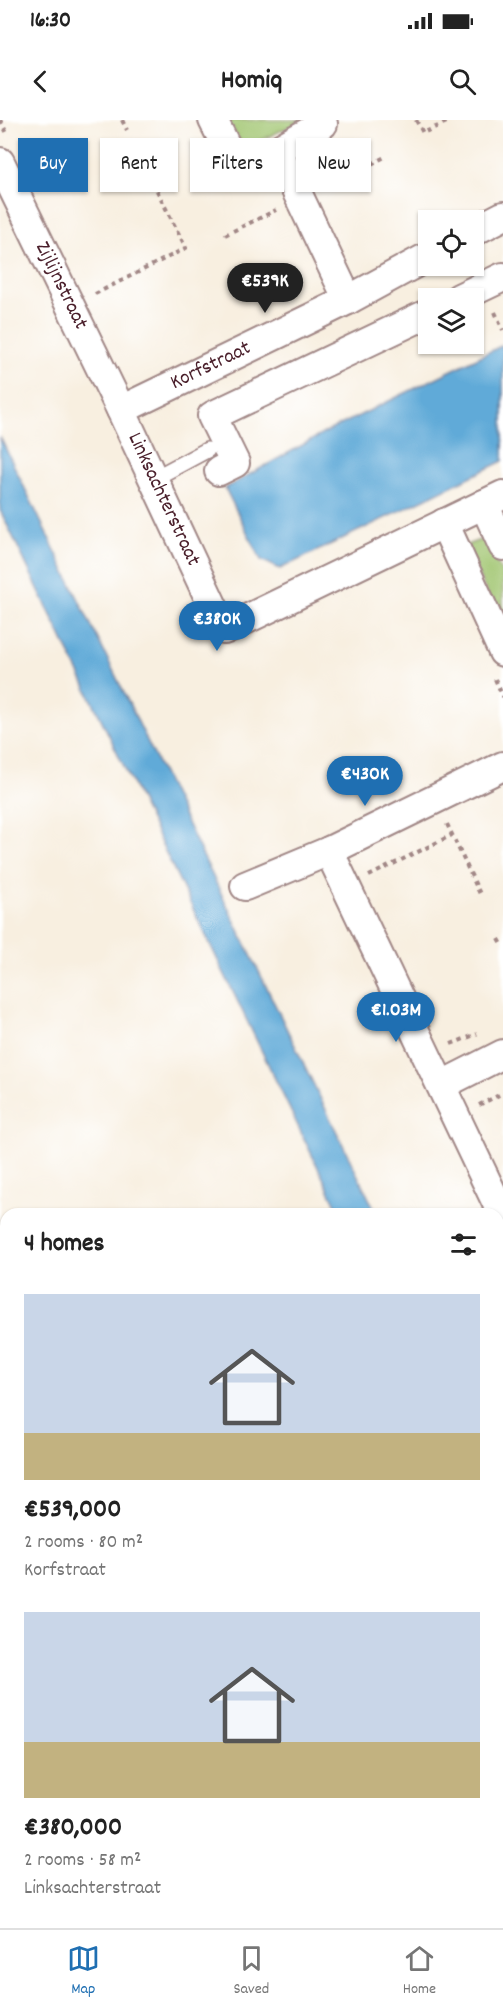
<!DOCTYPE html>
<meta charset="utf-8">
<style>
body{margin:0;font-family:Dekko,sans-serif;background:#f2f2f2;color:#222;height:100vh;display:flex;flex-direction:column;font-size:22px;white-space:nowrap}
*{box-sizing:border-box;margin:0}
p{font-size:20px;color:#767676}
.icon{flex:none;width:33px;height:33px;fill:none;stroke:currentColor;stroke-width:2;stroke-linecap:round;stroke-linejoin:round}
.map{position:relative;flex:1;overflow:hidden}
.sheet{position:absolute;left:0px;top:1088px;width:504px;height:722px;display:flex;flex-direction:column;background:#fff;border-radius:18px 18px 0 0;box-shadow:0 2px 4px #0004}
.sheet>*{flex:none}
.top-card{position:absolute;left:18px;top:18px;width:468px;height:54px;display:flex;gap:12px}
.fabs{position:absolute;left:418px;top:90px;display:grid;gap:12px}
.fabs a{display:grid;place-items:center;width:66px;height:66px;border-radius:0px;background:#fff;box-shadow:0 2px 4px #0004;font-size:30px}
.price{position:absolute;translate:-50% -51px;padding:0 14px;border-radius:21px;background:#1f6fb2;color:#fff;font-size:20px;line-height:39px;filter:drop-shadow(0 2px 3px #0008)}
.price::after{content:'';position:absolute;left:50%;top:36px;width:18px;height:14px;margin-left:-9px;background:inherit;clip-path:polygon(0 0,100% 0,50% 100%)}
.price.on{background:#222;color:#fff}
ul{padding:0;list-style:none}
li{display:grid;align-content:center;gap:12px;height:318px;padding:0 24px}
li span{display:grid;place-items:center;height:186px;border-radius:0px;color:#555}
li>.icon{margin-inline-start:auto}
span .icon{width:108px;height:108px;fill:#fffc;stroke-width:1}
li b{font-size:26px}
h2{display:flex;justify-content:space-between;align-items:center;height:72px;padding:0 24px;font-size:26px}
.pill{padding:0 21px;border-radius:0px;background:#fff;box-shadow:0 2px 4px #0004;font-size:21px;line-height:54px}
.pill.on{background:#1f6fb2;color:#fff}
.status{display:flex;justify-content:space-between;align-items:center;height:42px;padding:0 30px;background:#fff;direction:ltr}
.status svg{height:16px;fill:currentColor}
header{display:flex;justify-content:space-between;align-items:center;height:78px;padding:0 24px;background:#fff;font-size:27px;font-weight:800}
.menu{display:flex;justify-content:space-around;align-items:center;height:84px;border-top:2px solid #e0e0e0;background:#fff;font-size:16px;color:#767676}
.menu a{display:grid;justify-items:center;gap:3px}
.menu .on{color:#1f6fb2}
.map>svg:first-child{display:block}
.green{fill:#a0c56f;stroke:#75724d;stroke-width:1.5}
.water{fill:#61aad8;stroke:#566482;stroke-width:1.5}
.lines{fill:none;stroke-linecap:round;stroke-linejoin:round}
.lane-casing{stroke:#a18786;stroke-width:18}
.street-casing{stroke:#a18786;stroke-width:32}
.secondary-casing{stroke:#a18786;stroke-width:36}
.path{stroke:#a18786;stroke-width:4;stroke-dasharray:4.5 4.5;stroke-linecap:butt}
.lane{stroke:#fff;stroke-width:15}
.street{stroke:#fff;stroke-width:28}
.secondary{stroke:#fff;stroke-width:33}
.labels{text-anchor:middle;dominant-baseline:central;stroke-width:4.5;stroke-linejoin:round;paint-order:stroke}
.street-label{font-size:21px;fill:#4a1f2b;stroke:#fff}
</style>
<div class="status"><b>16:30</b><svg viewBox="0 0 49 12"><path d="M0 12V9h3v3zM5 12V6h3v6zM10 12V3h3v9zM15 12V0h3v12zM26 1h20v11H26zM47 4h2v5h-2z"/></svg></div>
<header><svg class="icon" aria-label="back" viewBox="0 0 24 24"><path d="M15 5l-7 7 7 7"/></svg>Homiq<svg class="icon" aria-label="search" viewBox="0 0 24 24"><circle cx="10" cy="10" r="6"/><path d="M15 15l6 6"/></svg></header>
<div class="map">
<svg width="503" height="1808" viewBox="0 0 503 1808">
<rect width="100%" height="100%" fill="#fff"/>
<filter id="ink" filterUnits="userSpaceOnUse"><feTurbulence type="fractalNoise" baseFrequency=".0167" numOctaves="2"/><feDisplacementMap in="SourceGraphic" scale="12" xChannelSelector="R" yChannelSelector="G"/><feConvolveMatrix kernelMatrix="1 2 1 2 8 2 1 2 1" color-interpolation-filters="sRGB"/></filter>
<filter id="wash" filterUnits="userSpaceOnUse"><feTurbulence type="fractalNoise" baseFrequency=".008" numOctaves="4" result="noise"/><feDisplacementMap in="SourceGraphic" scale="24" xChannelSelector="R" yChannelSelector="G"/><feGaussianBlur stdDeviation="1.35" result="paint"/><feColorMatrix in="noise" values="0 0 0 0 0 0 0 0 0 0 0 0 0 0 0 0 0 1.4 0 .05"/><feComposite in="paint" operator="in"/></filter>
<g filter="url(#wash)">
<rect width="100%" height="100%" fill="#f8efe0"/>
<!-- green -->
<path class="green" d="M228 0H303L243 29Z
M485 418 503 455V506L464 426Z"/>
<!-- water -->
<path class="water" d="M503 225V341L280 449 261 440 225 368 326 312Z
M0 317 376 1093H340L0 390Z
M498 1346 503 1356V1428L498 1418Z
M503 1474V1510L498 1513V1477Z
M6 1716V1752L0 1755V1719Z
M393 1803H431L433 1808H383Z"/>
</g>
<g filter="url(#ink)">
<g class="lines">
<defs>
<path id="lane" d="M153 359 207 330
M130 1803 132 1808"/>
<g id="street">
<path d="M213 0 234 42 277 30 323 4 322 0"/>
<path d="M277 30 348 180"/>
<path id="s1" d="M0 42 121 290 224 510 503 375"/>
<path d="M474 111 503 96"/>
<path d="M459 178 503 157"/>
<path id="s2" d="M121 290 348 180 429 136"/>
<path d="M219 351 235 343 212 296 429 193"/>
<path d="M484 384 503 426"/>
<path d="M444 403 503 532"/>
<path d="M329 731 503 1096"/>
<path d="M245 766 329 731 503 646"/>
<path d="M442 965 503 934"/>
<path d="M498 1216 503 1214"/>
</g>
<path id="secondary" d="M498 1546 503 1543
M0 1787 6 1784"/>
</defs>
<!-- lane casing -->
<use href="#lane" class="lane-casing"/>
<!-- street casing -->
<use href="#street" class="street-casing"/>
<!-- secondary casing -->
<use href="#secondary" class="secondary-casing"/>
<!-- path -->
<path class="path" d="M0 0 8 15
M122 0 127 10
M416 0 423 13 451 0
M323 68 387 36
M225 115 276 90
M95 174 186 128 145 47
M495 192 503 210
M495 559 503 577
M447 704 480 774
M369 756 452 715
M499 819 503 826
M451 924 477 914
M479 985 503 973"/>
<!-- lane -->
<use href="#lane" class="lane"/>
<!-- street -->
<use href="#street" class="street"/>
<!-- secondary -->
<use href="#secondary" class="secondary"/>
</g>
</g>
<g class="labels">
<!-- street labels -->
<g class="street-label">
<text stroke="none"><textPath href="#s1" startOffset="138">Zijlijnstraat</textPath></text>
<text stroke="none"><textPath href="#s2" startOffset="100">Korfstraat</textPath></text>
<text stroke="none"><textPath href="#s1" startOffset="375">Linksachterstraat</textPath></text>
</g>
</g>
</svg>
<div class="fabs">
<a><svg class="icon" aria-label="locate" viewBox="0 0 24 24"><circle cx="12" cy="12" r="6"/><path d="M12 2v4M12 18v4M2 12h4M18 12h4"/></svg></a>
<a><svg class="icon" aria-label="layers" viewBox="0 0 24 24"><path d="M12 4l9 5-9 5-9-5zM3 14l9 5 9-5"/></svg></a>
</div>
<b class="price on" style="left:265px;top:194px">€539K</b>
<b class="price" style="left:217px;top:532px">€380K</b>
<b class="price" style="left:365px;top:687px">€430K</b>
<b class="price" style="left:396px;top:923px">€1.03M</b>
<div class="top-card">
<a class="pill on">Buy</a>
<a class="pill">Rent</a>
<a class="pill">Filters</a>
<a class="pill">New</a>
</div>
<section class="sheet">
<h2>4 homes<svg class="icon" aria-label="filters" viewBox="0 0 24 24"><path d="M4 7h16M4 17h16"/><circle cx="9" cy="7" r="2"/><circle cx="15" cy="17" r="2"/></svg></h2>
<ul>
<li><span style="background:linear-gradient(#c9d6e8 75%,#c2b280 0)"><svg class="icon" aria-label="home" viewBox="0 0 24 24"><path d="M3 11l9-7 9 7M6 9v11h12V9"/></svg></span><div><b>€539,000</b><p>2 rooms · 80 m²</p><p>Korfstraat</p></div></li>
<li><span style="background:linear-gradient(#c9d6e8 70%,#c2b280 0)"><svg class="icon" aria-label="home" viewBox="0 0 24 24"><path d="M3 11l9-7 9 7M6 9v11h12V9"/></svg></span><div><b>€380,000</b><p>2 rooms · 58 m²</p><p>Linksachterstraat</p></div></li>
</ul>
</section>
</div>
<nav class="menu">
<a class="on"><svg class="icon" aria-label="map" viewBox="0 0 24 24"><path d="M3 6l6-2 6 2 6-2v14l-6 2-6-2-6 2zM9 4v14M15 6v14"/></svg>Map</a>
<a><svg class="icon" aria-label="saved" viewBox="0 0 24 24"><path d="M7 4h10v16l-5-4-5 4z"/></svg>Saved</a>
<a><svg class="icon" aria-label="home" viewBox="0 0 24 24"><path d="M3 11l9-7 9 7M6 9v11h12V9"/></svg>Home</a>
</nav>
